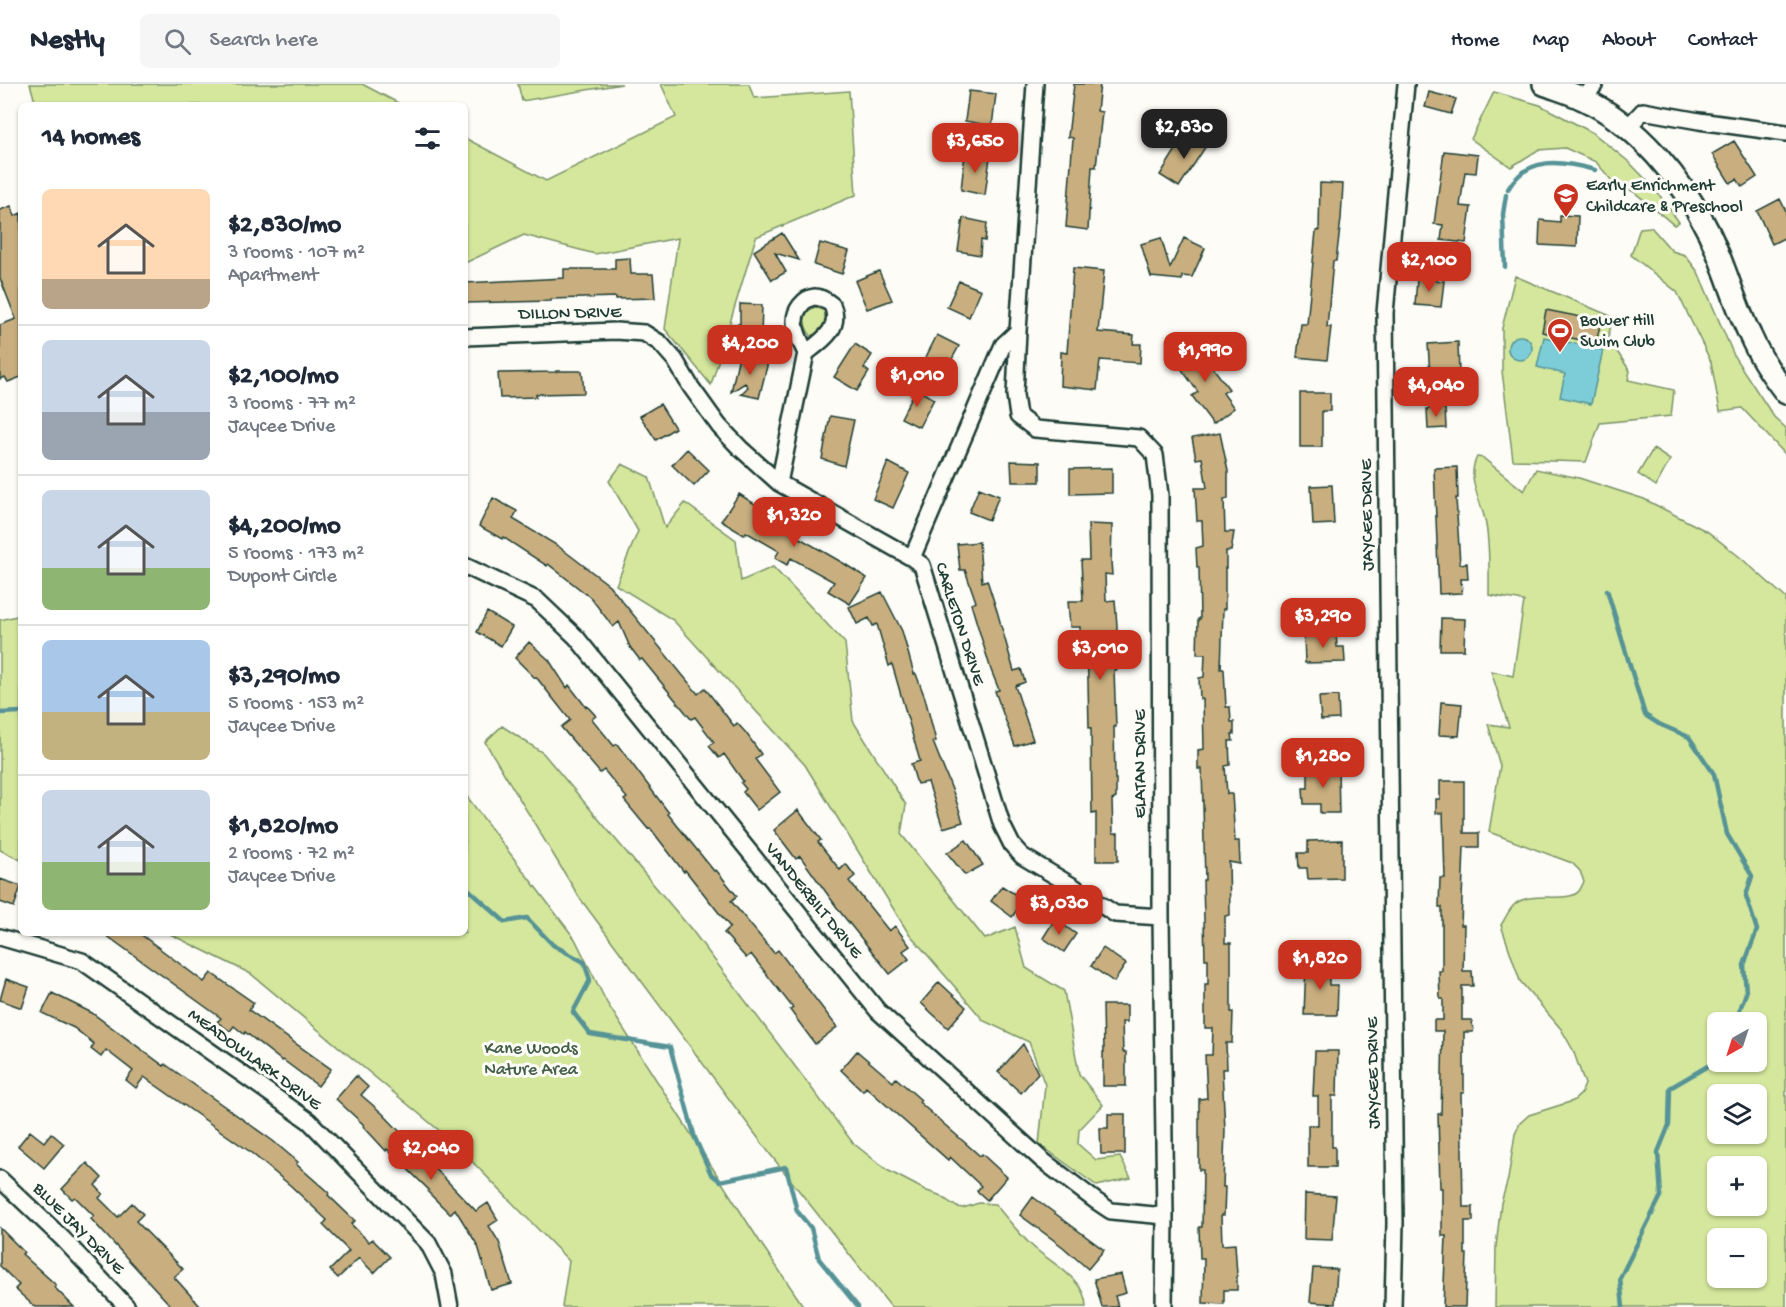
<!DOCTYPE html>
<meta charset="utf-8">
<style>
body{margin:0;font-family:"Gochi Hand",sans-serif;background:#f6f6f7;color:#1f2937;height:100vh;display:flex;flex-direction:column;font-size:22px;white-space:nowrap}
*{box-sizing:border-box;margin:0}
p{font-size:20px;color:#747a83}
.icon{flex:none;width:33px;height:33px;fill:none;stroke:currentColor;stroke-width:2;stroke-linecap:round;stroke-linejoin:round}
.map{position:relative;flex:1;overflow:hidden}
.side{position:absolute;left:18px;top:18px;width:450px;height:834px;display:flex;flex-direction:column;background:#fff;border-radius:9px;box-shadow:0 2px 4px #0004}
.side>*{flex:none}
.needle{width:39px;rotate:219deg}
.buttons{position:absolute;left:1707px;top:928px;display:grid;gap:12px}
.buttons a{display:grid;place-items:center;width:60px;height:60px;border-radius:9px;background:#fff;box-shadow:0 2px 4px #0004;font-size:30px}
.price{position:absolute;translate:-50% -51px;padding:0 14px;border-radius:12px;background:#c8321e;color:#fff;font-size:20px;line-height:39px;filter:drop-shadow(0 2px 3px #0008)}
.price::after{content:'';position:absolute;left:50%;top:36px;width:18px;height:14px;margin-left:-9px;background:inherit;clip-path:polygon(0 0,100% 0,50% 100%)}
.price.on{background:#222;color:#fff}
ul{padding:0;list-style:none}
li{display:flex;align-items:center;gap:18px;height:150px;padding:0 24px}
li+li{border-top:2px solid #e0e1e3}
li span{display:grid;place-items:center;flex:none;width:168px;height:120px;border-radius:9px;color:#555}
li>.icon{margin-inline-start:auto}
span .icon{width:72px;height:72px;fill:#fffc;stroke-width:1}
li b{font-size:26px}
h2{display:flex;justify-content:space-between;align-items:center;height:72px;padding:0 24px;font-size:26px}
header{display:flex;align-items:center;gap:36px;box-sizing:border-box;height:84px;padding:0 30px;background:#fff;border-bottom:2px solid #e0e1e3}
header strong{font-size:28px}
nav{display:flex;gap:33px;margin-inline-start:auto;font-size:21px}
.search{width:420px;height:54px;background:#f6f6f7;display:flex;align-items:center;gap:15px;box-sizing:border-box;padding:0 21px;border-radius:9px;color:#747a83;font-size:22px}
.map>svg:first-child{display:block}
.green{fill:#d4e79c;stroke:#7a9268;stroke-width:1.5;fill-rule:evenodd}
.water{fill:#7dcdd8;stroke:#579396;stroke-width:1.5}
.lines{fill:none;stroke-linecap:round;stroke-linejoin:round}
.stream{stroke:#579396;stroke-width:4.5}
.building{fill:#c9af7f;stroke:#1f3d34;stroke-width:1.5}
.street-casing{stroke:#1f3d34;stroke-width:20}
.secondary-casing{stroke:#1f3d34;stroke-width:26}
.street{stroke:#fdfcf7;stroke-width:15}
.secondary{stroke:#fdfcf7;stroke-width:21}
.labels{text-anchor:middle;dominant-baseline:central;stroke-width:6;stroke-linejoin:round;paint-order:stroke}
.poi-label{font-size:18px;fill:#1f3d34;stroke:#fdfcf7;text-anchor:start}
.street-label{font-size:18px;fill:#1f3d34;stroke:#fdfcf7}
.park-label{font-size:18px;fill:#435f49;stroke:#fdfcf7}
</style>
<header>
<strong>Nestly</strong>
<div class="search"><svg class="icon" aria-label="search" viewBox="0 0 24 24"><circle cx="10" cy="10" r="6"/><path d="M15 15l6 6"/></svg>Search here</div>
<nav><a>Home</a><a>Map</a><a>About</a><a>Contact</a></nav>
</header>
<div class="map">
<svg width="1786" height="1223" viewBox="0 0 1786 1223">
<rect width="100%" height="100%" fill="#fdfcf7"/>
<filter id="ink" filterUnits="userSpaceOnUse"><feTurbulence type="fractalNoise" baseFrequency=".0167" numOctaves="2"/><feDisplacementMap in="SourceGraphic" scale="12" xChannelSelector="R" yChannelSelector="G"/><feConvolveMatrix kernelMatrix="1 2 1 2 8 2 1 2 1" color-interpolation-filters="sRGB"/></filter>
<g filter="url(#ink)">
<!-- green -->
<path class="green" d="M30 0H362L402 21H36Z
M518 0H622L522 17Z
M661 0H749L754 14 849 7 856 111 756 153 711 301 665 245 678 154 595 170 524 151 465 179V54L546 97 676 33Z
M1494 8 1540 21 1593 49 1629 78 1655 105 1679 138 1674 141 1634 108 1612 97 1596 78 1565 64 1538 66 1511 83 1471 55Z
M1651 143 1672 167 1685 171 1698 188 1735 274 1774 333 1786 344V371L1742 324 1720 327 1711 278 1677 208 1631 171 1640 144Z
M1515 192 1613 233 1608 254 1630 287 1628 296 1674 306 1671 332 1600 339 1586 378 1513 376 1502 287V244Z
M816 223 825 227 828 237 824 244 814 253H812C805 245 801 234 809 226Z
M1653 365 1670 376 1656 402 1638 390Z
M1477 373 1483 374 1524 407 1536 385 1579 394 1644 415 1708 448 1741 474 1786 514V1223H1495L1496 1163 1501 1119 1508 1095 1515 1050 1520 1039 1529 1031 1573 1017 1581 1010 1585 1000 1573 966 1561 945 1520 897 1501 841C1505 835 1509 825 1515 820 1532 806 1568 820 1579 807 1581 804 1582 801 1584 798L1580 787 1572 779 1489 748 1500 682 1488 640 1509 643 1491 587 1513 592 1524 517 1489 511C1489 488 1490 464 1486 441 1483 419 1465 395 1477 373ZM1718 939H1756V978H1718ZM1718 1011H1756V1050H1718ZM1718 1083H1756V1122H1718ZM1718 1155H1756V1194H1718Z
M622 380 649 393 665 444 685 419 736 456 741 497 773 483 845 559 853 637 906 721 901 750 985 855 1015 843 1026 884 1064 907 1079 990 1103 1021 1079 1046 1078 1060 1096 1076 1120 1073 1131 1094 1097 1102 1039 1060 1045 1001 1029 958 984 937 907 847 805 681 673 536 616 501 638 447 609 397Z
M21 531V776L0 766V536Z
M502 642 543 669 691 845 853 1059 887 1086 927 1107 939 1111 957 1123 963 1124 979 1119 995 1120C1006 1133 1017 1147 1029 1159 1047 1178 1086 1193 1086 1223H891L770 1070 579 813 485 658Z
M465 710 575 855 607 919 760 1158 804 1223H562L569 1177 453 1058 251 890 168 849H465Z"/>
<!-- water -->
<path class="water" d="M1508 264a12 12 0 1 1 24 0a12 12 0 1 1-24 0Z
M1544 253 1603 266 1591 320 1560 313 1565 290 1537 283Z"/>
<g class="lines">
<!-- stream -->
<path class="stream" d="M1508 105C1528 71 1562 77 1595 86
M1505 183 1503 130 1506 111
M1607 506 1645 631 1659 640 1689 653 1714 690 1727 750 1752 792 1746 812 1757 846 1744 881 1746 909 1735 939
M0 629 21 628
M465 804 468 805 505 838 527 834 553 861 584 878 590 896 573 928 590 950 670 963 695 1054 711 1090 720 1097 786 1083 797 1127 811 1144 819 1175 858 1223
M1623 1223 1620 1194 1661 1112 1658 1068 1669 1041 1670 1004 1718 976"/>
</g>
<!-- building -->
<path class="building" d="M1074 0H1100L1097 27 1102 28 1096 83H1092L1088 146 1066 143 1073 54 1068 53Z
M969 7 996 10 992 42 965 37Z
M1429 8 1456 15 1451 30 1425 23Z
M1194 50 1208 59 1179 103 1160 91 1180 59 1186 62Z
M1734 57 1757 93 1742 103 1737 95 1730 99 1712 70Z
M1444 67 1478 71 1476 89 1465 88 1460 122 1471 123 1466 159 1441 156 1443 141 1434 140Z
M965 69 990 73 985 111 961 106Z
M1320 99 1343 100 1341 135 1336 177H1333L1327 243H1331L1327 276 1297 273 1301 240H1307L1316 147H1319Z
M1780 115 1786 127V153L1772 160 1757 127Z
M11 122 15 132 21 129V293L8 298 5 293 0 295V241L16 235 0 194V126Z
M1560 131 1578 132 1577 163 1539 161 1540 136 1560 138Z
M963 134 987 139 985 157 981 156 980 171 958 167Z
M782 149 799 176 775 169 786 188 772 196 754 167Z
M1161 154 1170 184 1184 154 1205 164 1192 193 1182 192V196L1151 193 1141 160Z
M820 159 849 167 842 190 814 181Z
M630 174 631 190H653L655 214 616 215V213L551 215V217L465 219V199L564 194V185H615V175Z
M1073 184 1104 187 1098 248 1134 251 1133 260H1141L1140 279 1100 276 1097 306 1060 302 1061 268 1067 269Z
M879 187 892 216 867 225 855 197Z
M1417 195 1444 197 1441 223 1415 221Z
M959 197 981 206 969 233 947 223Z
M740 220 762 221 761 252H732V240H740Z
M1546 226 1601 237 1596 259 1542 248Z
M937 251 959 262 945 288 924 277Z
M1193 257 1229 305 1223 309 1234 324 1213 340 1192 312 1198 308 1173 273Z
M1458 258 1459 290 1430 291 1428 260Z
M855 260 872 271 864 284 869 288 857 307 834 293Z
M739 272 768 278 759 314 741 310 748 303 745 299 731 308Z
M556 287H582L584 309 536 310V313L500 314 498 289 556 288Z
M916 305 934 315 919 343 901 334Z
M1300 309H1330V327H1322V363H1300Z
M660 320 675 344 656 356 640 332Z
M1445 324 1446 344 1428 345 1427 325Z
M830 332 854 336 844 382 822 375Z
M1220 349 1228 387V415L1224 416 1225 448H1234L1231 467H1226V484H1225V525H1223L1221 585H1224L1226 623H1230L1231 638H1234V650H1232L1233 657H1229L1230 681 1225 682 1227 710H1232L1235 757H1239L1240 780 1229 778 1230 831 1225 832V859H1231V928H1233L1232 959H1226L1227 985H1222L1225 1046 1223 1103H1225L1224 1131H1221L1222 1161 1235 1160 1237 1191V1206H1224V1220L1203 1219 1204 1174H1200L1199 1143H1202L1203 1086H1199V1015L1207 1014 1205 971H1212L1213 944H1205V900H1208V875H1205L1203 796H1205L1202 685H1198V666L1204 665 1203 615H1200L1199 594 1204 593 1205 570H1197L1198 535H1200L1199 483H1197L1196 464 1203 462 1202 437H1197L1195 404H1207L1202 374 1196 375 1192 354Z
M687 365 709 386 694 402 672 381Z
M1011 377 1040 378V398H1012Z
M888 378 909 389 893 424 873 415Z
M1457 383 1458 414H1456L1460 480 1467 479 1468 495H1461L1462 509 1439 510 1434 384Z
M1112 384V409L1070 410V385Z
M1332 401 1334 440 1313 441 1311 402Z
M979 404 999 412 989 436 969 428Z
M739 410 761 424 758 430 843 479 867 494 850 520 828 507 834 498 791 474 787 481 775 474 779 467 746 448 744 451 721 437Z
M493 414 517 427 513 435 558 462 609 501 698 610 705 604 734 642 737 639 746 649 761 670 755 675 780 708 757 726 743 708 746 705 741 699 743 697 724 670 719 674 709 662 714 658 695 633 691 635 642 575 640 576 630 563 619 538 613 543 591 514 548 480 547 482 503 453 502 455 479 442Z
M1088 440 1112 441 1111 477 1112 491 1105 490 1106 517 1115 516 1117 542V586H1114L1116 643H1114L1115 695H1116V714L1112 716 1113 749H1118V777H1096V729L1092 730 1091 644H1089L1087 552H1080V543H1070L1068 517H1083L1081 476H1089Z
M979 458 982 498 987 496 997 527 1014 587 1021 585 1025 598 1015 602 1033 656 1015 662 1001 624 995 607 999 606 991 586 971 520 976 518 965 486H960L957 460Z
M882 508 902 547 914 590H916L925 614 936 657 933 658 955 713 963 738 943 744 928 698 917 700 911 680 920 677 892 580 889 582 877 540 873 542 869 534 857 540 849 523Z
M487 528 512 543 501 562 477 548Z
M1441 534 1465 535 1464 566H1440Z
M1336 549 1337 563H1344L1345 578 1305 579 1304 550Z
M529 558 549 576 567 604 569 601 586 623 587 622 596 632 592 635 614 662 617 660 669 729 668 730 714 787 716 786 737 812 731 817 774 869 778 866 837 943 815 960 790 926 793 924 751 870 746 874 724 849 730 843 685 786 684 788 650 744 648 745 624 716 627 714 604 686 600 689 561 643 570 636 536 593 535 594 515 574Z
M1338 612 1339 635 1321 636 1319 613Z
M1441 618 1462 620 1459 652 1439 651Z
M1308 684H1338L1339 729H1320V720H1304L1303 704H1308Z
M1440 697H1464V749H1479V763H1464L1461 841H1464L1463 887H1472L1473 902H1462V936H1472L1473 948H1464V1009H1461L1463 1123H1473V1137H1465V1170H1467L1465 1223H1443L1446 1152H1442V1104H1440L1438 1030H1441L1443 947H1434V936H1443V915H1440L1439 887H1442V823H1439L1440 794H1445L1443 729H1436V715H1440Z
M798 726 821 756 818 758 840 786 846 780 855 792 849 797 889 847 895 842 910 862 903 867 909 875 890 890 841 829 800 772 796 775 774 746Z
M966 756 983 781 965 791 947 769Z
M1342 756V794L1308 795 1307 784H1299L1298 769H1308V757Z
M0 795 21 802 14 823 0 818Z
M1002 802 1024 816 1012 833 991 817Z
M1055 835 1076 850 1064 868 1043 854Z
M103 849H139L204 898 211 889 254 919 249 926 331 985 318 1002 283 976 282 977 245 948 244 950 234 942 230 947 217 938 221 934Z
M1103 864 1126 880 1114 898 1091 882Z
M1306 879H1329V901H1338L1337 931H1304Z
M6 895 29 903 22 924 0 916Z
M939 898 966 923 948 944 921 919Z
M52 909 92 929 164 982 165 980 273 1057 298 1078 296 1080 329 1109 328 1111 355 1137 351 1140 369 1158 372 1155 390 1173 374 1189 359 1174 338 1194 330 1186 349 1167 323 1141 327 1136 291 1102 249 1067 144 993 136 1004 126 996 133 987 106 966 101 973 91 965 94 960 74 944 42 929Z
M1103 921H1127V938H1122L1123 968H1126V1002H1103V968H1104Z
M1023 960 1038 989 1021 1009 998 988Z
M857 967 893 998 896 994 921 1016 919 1018 980 1072 982 1070 1007 1093 987 1116 977 1107 981 1102 950 1073 948 1076 866 1003 863 1007 841 986Z
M1315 967H1338L1337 1012H1332V1063H1335V1083H1308V1041H1318V1012H1313Z
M356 992 368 1003 361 1011 382 1029 476 1127 488 1119 498 1136 489 1142 499 1158 512 1200 491 1206 478 1162 455 1125 450 1130 428 1108 429 1106 387 1065 386 1067 363 1042 364 1041 336 1015Z
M1108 1030H1125V1070H1101L1100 1044H1108Z
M30 1047 44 1058 51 1049 64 1060 44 1084 18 1062Z
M87 1079 102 1094 95 1101 103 1110 99 1114 118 1133 132 1119 143 1130 136 1137 183 1185 174 1193 201 1223H172L91 1135 94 1132 75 1113 72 1115 62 1105Z
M1305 1110 1336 1112 1332 1156 1304 1155Z
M1033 1113 1104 1166 1088 1185 1063 1163 1020 1131Z
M0 1144 24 1168 22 1170 56 1201 54 1203 74 1223H35L15 1205 19 1201 0 1182Z
M1313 1184 1337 1185 1335 1220 1310 1218Z
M1121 1190 1126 1209 1115 1212 1118 1223H1102L1094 1195Z"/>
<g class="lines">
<defs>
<path id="street" d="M1035 0 1018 247 1003 261 912 474 922 481 1002 741 1012 761 1022 772 1074 803 1115 830 1161 833
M1584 15 1595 0
M1628 43 1643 27 1699 37 1786 49
M1018 247 1015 311 1018 332 1035 345 1139 354 1155 371 1160 411 1161 833 1165 1132 1164 1223
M465 253 616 247 644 249 660 259 675 276 691 303 719 342 740 364 779 399 912 474
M779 399 806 269C801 259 795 248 795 237 795 227 803 214 815 213 821 213 827 217 832 221 842 244 823 256 806 269
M465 482 537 516 576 553 878 927 1042 1076 1096 1117 1111 1127 1165 1132
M0 853 82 877 309 1037 428 1159 444 1190 450 1223
M0 1095 63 1155 127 1223
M1393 1223 1395 1139 1385 229 1406 0"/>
<path id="secondary" d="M1544 0C1557 5 1571 9 1583 15 1637 40 1683 96 1709 149 1725 182 1734 218 1750 251 1759 272 1772 291 1786 309"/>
</defs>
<!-- street casing -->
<use href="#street" class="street-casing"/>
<!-- secondary casing -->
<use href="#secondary" class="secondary-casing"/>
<!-- street -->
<use href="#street" class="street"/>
<!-- secondary -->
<use href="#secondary" class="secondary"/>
</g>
</g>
<!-- icons -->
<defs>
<symbol id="school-pin" viewBox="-11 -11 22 30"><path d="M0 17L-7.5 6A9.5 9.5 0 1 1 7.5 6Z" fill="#c8321e" stroke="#fdfcf7"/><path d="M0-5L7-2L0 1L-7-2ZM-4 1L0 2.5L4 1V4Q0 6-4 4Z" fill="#fff"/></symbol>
<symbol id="stadium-pin" viewBox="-11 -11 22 30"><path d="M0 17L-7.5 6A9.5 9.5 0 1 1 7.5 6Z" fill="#c8321e" stroke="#fdfcf7"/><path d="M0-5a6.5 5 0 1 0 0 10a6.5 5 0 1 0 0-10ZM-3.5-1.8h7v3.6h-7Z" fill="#fff"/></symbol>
</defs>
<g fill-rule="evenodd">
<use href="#school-pin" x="1551" y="97" width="30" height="40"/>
<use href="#stadium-pin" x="1545" y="232" width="30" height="40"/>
</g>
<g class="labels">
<!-- poi labels -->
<g class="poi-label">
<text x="1586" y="102">Early Enrichment<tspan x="1586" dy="21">Childcare &amp; Preschool</tspan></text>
<text x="1580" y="237">Bower Hill<tspan x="1580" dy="21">Swim Club</tspan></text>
</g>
<!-- street labels -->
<g class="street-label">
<text transform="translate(570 230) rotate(-1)">DILLON DRIVE</text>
<text transform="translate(1368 431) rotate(-91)">JAYCEE DRIVE</text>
<text transform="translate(959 540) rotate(72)">CARLETON DRIVE</text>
<text transform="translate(1141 680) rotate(-90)">ELATAN DRIVE</text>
<text transform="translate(813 817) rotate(51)">VANDERBILT DRIVE</text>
<text transform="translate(254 976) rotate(36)">MEADOWLARK DRIVE</text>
<text transform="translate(1374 989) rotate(-91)">JAYCEE DRIVE</text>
<text transform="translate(78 1145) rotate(45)">BLUE JAY DRIVE</text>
</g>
<!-- park labels -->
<g class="park-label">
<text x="531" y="965">Kane Woods<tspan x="531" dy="21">Nature Area</tspan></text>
</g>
</g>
</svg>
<div class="buttons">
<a><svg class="needle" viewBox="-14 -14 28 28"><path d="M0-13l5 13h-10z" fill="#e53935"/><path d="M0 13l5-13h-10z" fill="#747a83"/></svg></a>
<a><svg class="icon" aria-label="layers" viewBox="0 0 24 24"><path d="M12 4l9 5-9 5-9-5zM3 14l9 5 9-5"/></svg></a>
<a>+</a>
<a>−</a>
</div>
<b class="price on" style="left:1184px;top:76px">$2,830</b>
<b class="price" style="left:975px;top:90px">$3,650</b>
<b class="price" style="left:1429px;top:209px">$2,100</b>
<b class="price" style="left:750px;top:292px">$4,200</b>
<b class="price" style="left:1205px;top:299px">$1,990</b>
<b class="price" style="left:917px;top:324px">$1,010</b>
<b class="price" style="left:1436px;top:334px">$4,040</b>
<b class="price" style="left:794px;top:464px">$1,320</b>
<b class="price" style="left:1323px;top:565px">$3,290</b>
<b class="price" style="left:1100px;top:597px">$3,010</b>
<b class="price" style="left:1323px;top:705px">$1,280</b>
<b class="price" style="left:1059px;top:852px">$3,030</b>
<b class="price" style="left:1320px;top:907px">$1,820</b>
<b class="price" style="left:431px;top:1097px">$2,040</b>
<section class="side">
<h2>14 homes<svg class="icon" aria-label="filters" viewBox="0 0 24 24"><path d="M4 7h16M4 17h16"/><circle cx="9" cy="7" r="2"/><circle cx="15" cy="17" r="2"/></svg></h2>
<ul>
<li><span style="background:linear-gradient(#ffd9b3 75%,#b9a48a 0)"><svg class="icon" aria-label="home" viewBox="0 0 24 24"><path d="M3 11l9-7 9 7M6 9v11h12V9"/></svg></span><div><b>$2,830/mo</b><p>3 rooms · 107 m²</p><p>Apartment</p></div></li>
<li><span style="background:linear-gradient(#c9d6e8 60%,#9aa5b1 0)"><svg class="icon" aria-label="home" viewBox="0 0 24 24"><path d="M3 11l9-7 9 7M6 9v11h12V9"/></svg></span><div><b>$2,100/mo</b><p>3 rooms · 77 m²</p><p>Jaycee Drive</p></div></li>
<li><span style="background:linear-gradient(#c9d6e8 65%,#8fb573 0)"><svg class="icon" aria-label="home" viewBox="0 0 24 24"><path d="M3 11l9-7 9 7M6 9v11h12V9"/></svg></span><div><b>$4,200/mo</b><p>5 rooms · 173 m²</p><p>Dupont Circle</p></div></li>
<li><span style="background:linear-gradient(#a9c7e8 60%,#c2b280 0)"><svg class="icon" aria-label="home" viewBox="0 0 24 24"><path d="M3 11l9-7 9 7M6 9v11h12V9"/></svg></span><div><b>$3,290/mo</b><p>5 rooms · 153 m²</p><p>Jaycee Drive</p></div></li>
<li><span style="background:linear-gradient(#c9d6e8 60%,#8fb573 0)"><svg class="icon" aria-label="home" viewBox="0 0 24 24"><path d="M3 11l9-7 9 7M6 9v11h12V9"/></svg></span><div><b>$1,820/mo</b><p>2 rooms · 72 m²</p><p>Jaycee Drive</p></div></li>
</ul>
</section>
</div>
